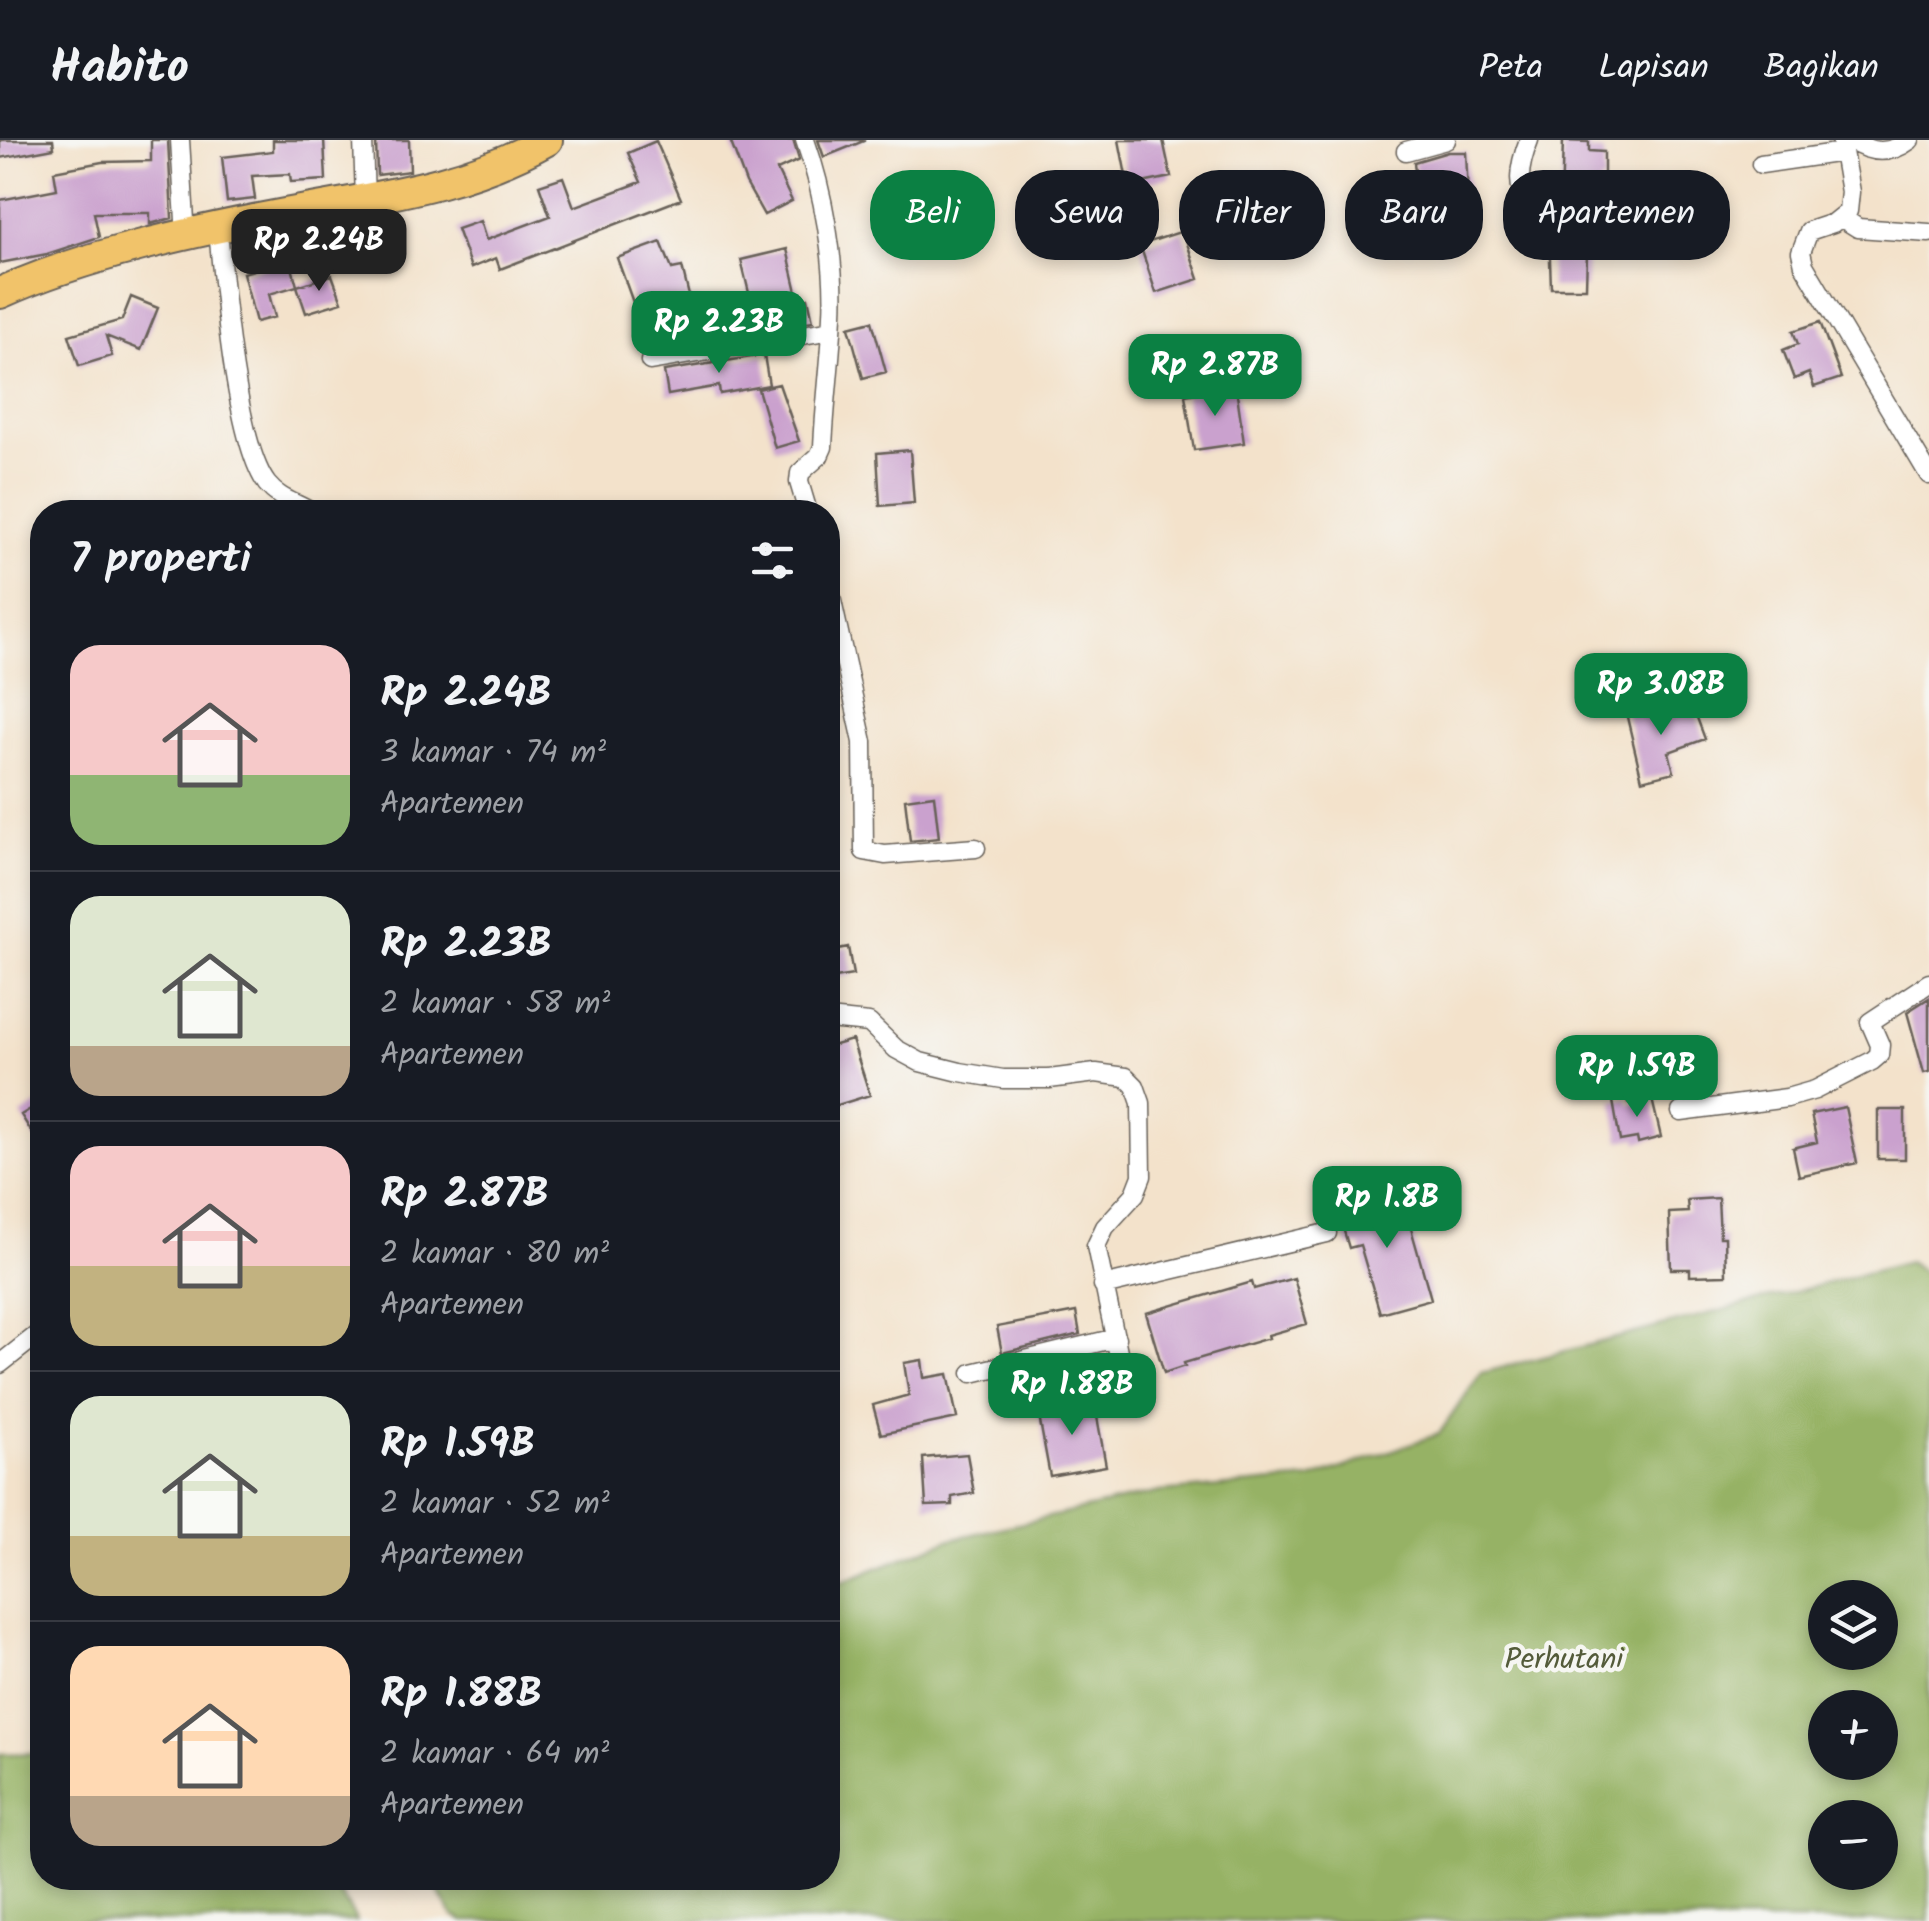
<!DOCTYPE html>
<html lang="id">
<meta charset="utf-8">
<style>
body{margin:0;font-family:Kalam,sans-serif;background:#20242c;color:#f1f3f6;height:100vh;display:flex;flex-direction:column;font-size:38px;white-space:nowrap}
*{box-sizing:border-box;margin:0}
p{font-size:32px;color:#9ea1a6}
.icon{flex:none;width:55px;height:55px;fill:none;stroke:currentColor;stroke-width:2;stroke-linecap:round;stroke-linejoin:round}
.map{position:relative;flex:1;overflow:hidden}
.drawer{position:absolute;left:30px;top:360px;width:810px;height:1390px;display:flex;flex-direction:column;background:#171b24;border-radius:40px;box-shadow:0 5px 15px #0003}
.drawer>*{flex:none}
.top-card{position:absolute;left:870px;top:30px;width:908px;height:90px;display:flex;gap:20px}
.tools{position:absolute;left:1808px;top:1440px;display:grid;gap:20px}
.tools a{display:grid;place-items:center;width:90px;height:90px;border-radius:50%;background:#171b24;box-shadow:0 5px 15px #0003;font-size:50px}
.price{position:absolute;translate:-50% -85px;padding:0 22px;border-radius:20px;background:#0b8043;color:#fff;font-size:32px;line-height:65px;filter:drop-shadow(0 2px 5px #0008)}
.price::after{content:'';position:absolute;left:50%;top:60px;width:30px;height:22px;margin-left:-15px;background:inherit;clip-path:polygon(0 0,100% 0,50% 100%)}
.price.selected{background:#222;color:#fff}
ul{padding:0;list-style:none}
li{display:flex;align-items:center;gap:30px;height:250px;padding:0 40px}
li+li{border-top:2px solid #363941}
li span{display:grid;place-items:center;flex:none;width:280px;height:200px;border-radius:30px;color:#555}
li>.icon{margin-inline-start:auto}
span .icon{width:120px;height:120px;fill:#fffc;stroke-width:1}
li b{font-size:42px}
h2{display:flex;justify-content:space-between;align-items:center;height:120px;padding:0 40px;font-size:42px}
.pill{padding:0 35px;border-radius:40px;background:#171b24;box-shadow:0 5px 15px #0003;font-size:35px;line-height:90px}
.pill.selected{background:#0b8043;color:#fff}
header{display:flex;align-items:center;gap:60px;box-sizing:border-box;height:140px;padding:0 50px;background:#171b24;border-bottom:2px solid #363941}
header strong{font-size:48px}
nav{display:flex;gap:55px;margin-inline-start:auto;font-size:35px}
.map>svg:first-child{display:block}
.forest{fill:#96b265;stroke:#596740;stroke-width:2.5;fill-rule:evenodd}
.building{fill:#caa1ce}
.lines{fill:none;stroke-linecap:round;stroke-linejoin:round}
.minor-casing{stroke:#676159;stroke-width:21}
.trunk-casing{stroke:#676159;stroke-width:34}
.minor{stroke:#fff;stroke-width:18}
.trunk{stroke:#f1c36a;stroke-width:30}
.labels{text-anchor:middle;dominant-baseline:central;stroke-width:9;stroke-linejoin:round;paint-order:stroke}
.park-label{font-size:30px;fill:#545b3a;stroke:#f6f6f2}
</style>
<header>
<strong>Habito</strong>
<nav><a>Peta</a><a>Lapisan</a><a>Bagikan</a></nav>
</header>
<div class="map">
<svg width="1929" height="1781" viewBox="0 0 1929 1781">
<rect width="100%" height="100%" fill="#f6f6f2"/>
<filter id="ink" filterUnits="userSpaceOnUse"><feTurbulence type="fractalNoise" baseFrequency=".01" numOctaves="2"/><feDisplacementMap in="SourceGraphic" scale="20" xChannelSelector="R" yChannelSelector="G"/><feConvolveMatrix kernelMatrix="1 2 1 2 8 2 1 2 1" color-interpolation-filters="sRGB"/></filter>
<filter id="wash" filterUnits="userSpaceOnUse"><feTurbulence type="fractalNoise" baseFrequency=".0048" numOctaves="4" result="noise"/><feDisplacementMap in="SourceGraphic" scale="40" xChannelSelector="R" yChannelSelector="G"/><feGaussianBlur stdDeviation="2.25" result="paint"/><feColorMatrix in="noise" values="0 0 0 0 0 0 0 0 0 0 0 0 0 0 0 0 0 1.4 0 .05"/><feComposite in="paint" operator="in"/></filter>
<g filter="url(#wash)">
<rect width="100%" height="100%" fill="#f3e2cb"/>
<!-- forest -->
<path class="forest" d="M1908 1122 1929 1136V1781H464L453 1776 430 1738H828V1447L951 1399 1160 1352 1311 1339 1439 1294 1481 1233ZM1825 1458H1880V1512H1825ZM1825 1568H1880V1622H1825ZM1825 1678H1880V1732H1825Z
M42 1613V1738H336L338 1750 357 1781H0V1614Z"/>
<g id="blocks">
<!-- building -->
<path class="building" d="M0 0H53L54 8 0 18Z
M151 0H168L172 78 150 84V73H94L99 97 47 114 0 123V60L57 49 54 31 102 22 151 21Z
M273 0H324L326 40 291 42 290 34 252 36 255 59 227 62 222 17 273 11Z
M376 0H409L410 31 377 35Z
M730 0H793L799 20 777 30 792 61 764 75 746 43Z
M818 0H864V1L824 17Z
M1119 0H1163L1171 37 1128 46Z
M656 1 681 59 500 129 496 118 471 128 457 89 480 81 486 100 550 76 539 45 563 37 574 67 641 42 628 13Z
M1563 1 1589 2V11L1604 12V41H1600L1599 68 1590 63 1561 62Z
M1448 12H1466L1468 56 1438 57V40L1416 42 1414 22Z
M1597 84 1598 112H1587L1586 148H1551L1549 92 1560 91V87L1589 88Z
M1183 91 1199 139 1156 153 1140 105Z
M661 102 672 129 682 127 690 160 699 159 703 184 669 189 666 172 640 182 617 118Z
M787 109 799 160 808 158 813 181 758 190 741 120Z
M290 120 297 146 269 154 275 177 256 182 243 133Z
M332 135 342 162 306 173 297 146Z
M131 157 158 168 141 210 106 196 112 216 79 226 69 195 122 180Z
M872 181 886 232 863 238 849 187Z
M1820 182 1841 238 1814 247 1809 233 1794 239 1783 210 1798 204 1793 191Z
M764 215 769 245 720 254 719 246 668 255 664 231Z
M779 244 799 301 775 308 758 249Z
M1236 247 1244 303 1194 310 1185 255Z
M910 310 914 363 880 366 877 313Z
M1657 566 1660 579 1693 567 1705 599 1669 612 1674 632 1642 640 1626 573Z
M934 655 939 698 910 701 905 659Z
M848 807 853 835 828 839V811Z
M1929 858V932L1924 933 1907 872Z
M852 900 870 955 828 968V907Z
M1628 958 1629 964 1652 959 1661 997 1638 1003 1637 998 1620 1001 1613 961Z
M42 962V1009L21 975Z
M1845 967 1857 1023 1799 1036 1793 1008 1817 1002 1811 974Z
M1878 970H1905V1019H1878Z
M1401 1053 1431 1159 1380 1173 1360 1105 1349 1108 1338 1071Z
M1718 1058 1720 1097H1725L1726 1135 1690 1136V1129H1671L1669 1073 1688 1072 1687 1060Z
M1294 1138 1307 1184 1268 1195 1269 1198 1184 1223 1185 1226 1164 1233 1146 1173 1252 1142 1254 1149Z
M1076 1172 1080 1194 1002 1213 997 1187Z
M922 1220 924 1238 948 1234 957 1278 881 1294 873 1265 909 1255 904 1223Z
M1094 1260 1106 1326 1050 1336 1038 1271Z
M967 1314 974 1353 952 1357V1365L926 1366 923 1318Z"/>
</g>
</g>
<g filter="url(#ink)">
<use href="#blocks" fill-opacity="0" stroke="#676159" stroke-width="2.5"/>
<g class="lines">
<defs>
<path id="minor" d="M180 0 186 97
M363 0 365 60
M805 0C823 50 836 122 833 175 831 219 825 263 823 307L819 316 800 333 799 342 808 372
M1529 0C1505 60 1530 78 1589 75
M1841 0 1850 52 1848 71 1833 83 1809 91 1801 112 1804 125 1929 335
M1850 0C1871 14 1890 15 1910 0
M1406 11 1446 0
M1761 24 1843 12
M1842 78 1858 88 1929 93
M218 89C223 144 236 303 267 344 280 360 295 362 311 372
M650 221 832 190
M828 443 863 602 864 711 885 715 976 708
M828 879 869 883 896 909 920 922 960 932 1003 939H1049L1096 933 1126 937 1135 946 1141 963 1142 1036 1135 1054 1105 1087 1096 1106 1125 1245
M1681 972 1787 958 1815 950 1872 921 1879 915 1880 905 1870 882 1929 843
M1103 1146 1327 1093
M0 1224 42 1191
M972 1233 1116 1198"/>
<path id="trunk" d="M0 153C84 115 194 91 285 74 379 56 462 47 547 0"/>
</defs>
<!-- minor casing -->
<use href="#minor" class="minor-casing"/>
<!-- trunk casing -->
<use href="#trunk" class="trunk-casing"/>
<!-- minor -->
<use href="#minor" class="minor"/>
<!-- trunk -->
<use href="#trunk" class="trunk"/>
</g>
</g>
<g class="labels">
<!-- park labels -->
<g class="park-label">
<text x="1564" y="1520">Perhutani</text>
</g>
</g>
</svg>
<div class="tools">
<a><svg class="icon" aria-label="layers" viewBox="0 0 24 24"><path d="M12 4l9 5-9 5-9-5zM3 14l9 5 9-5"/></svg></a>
<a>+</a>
<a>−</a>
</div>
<b class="price selected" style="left:319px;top:154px">Rp 2.24B</b>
<b class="price" style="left:719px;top:236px">Rp 2.23B</b>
<b class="price" style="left:1215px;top:279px">Rp 2.87B</b>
<b class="price" style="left:1661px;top:598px">Rp 3.08B</b>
<b class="price" style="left:1637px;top:980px">Rp 1.59B</b>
<b class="price" style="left:1387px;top:1111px">Rp 1.8B</b>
<b class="price" style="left:1072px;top:1298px">Rp 1.88B</b>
<div class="top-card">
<a class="pill selected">Beli</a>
<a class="pill">Sewa</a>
<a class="pill">Filter</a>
<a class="pill">Baru</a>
<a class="pill">Apartemen</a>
</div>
<section class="drawer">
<h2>7 properti<svg class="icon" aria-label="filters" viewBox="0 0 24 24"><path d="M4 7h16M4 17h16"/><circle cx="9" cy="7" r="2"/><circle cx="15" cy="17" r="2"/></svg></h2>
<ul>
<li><span style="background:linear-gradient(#f6c9c9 65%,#8fb573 0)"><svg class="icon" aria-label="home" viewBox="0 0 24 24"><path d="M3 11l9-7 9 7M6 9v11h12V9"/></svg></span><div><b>Rp 2.24B</b><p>3 kamar · 74 m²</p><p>Apartemen</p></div></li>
<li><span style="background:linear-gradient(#dfe7d0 75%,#b9a48a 0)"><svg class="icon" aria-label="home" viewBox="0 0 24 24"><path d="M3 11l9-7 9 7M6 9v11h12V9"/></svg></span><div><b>Rp 2.23B</b><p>2 kamar · 58 m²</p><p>Apartemen</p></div></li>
<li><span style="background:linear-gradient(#f6c9c9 60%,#c2b280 0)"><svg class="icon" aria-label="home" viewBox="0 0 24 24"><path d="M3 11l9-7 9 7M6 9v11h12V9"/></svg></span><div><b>Rp 2.87B</b><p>2 kamar · 80 m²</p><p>Apartemen</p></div></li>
<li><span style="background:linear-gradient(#dfe7d0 70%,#c2b280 0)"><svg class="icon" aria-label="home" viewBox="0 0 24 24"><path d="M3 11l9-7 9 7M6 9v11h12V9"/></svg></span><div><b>Rp 1.59B</b><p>2 kamar · 52 m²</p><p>Apartemen</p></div></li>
<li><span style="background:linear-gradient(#ffd9b3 75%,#b9a48a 0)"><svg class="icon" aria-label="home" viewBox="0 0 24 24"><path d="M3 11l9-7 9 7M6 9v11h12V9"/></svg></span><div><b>Rp 1.88B</b><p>2 kamar · 64 m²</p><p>Apartemen</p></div></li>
</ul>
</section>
</div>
